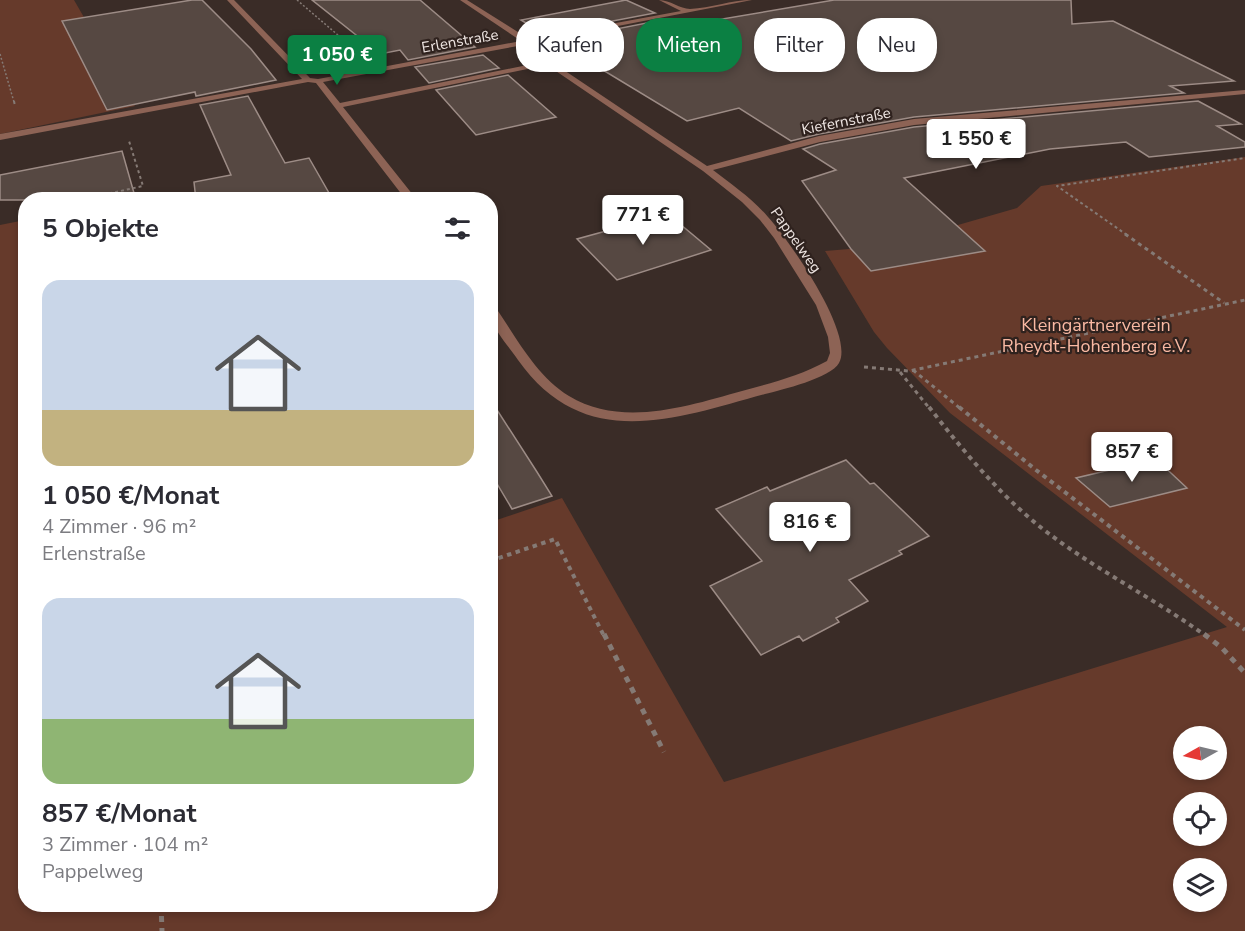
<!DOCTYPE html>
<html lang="de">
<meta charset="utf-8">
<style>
body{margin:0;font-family:"Nunito Sans",sans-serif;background:#f7f7f7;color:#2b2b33;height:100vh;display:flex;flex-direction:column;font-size:22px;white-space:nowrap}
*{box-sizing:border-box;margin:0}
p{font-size:20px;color:#7c7c81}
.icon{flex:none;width:33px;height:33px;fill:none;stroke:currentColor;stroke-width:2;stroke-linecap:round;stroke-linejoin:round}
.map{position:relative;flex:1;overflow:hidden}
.sheet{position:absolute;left:18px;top:192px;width:480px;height:720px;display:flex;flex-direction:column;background:#fff;border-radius:24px;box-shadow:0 3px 9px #0003}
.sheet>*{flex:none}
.guide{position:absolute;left:516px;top:18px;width:570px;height:54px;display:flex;gap:12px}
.needle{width:39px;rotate:262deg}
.controls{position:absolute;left:1173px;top:726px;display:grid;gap:12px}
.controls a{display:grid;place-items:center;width:54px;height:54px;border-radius:50%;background:#fff;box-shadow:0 3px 9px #0003;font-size:30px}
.price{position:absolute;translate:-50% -51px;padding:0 14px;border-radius:6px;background:#fff;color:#222;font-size:20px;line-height:39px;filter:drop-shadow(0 2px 3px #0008)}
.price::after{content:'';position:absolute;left:50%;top:36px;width:18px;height:14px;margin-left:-9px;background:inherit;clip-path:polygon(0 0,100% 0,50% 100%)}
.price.active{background:#0b8043;color:#fff}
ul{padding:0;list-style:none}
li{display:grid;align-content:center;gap:12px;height:318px;padding:0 24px}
li span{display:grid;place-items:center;height:186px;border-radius:18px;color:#555}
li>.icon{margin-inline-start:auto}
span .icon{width:108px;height:108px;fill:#fffc;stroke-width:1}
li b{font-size:26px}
h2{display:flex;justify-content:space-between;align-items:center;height:72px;padding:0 24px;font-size:26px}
.pill{padding:0 21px;border-radius:24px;background:#fff;box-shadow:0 3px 9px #0003;font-size:21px;line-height:54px}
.pill.active{background:#0b8043;color:#fff}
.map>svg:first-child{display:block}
.green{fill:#663a2b;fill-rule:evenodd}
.building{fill:#564842;stroke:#9d8c86;stroke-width:1.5}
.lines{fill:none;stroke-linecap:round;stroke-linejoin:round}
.path-far4{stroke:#857a75;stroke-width:1.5;stroke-dasharray:2 2;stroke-linecap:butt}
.path-far3{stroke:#857a75;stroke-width:2;stroke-dasharray:3 3;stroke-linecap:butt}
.path-far2{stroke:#857a75;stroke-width:3;stroke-dasharray:4 4;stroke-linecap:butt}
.path-far1{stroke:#857a75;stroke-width:4;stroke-dasharray:4.5 4.5;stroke-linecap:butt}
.path{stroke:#857a75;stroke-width:5;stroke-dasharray:6 6;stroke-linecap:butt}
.minor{fill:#8d6355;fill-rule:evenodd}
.labels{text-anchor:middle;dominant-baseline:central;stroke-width:4.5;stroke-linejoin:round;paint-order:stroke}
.far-street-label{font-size:15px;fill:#eee5e2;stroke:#2f221e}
.park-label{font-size:18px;fill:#fab9a3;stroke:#2f221e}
</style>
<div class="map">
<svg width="1245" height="931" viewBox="0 0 1245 931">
<rect width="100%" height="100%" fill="#3a2c27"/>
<!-- green -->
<path class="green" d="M0 0H74L135 106 0 134Z
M1245 157V931H0V225L25 220 26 904H490L491 522 562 498 724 782 1227 627 950 413 887 348 874 332 825 251 885 246 1017 208 1041 186ZM1184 736H1216V770H1184ZM1184 802H1216V836H1184ZM1184 868H1216V902H1184Z"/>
<!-- building -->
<path class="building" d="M192 0H202L251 49 276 80 196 96 195 92 107 110 62 21Z
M312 0H420L475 47 408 60 400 50 380 54Z
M626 0 655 13 544 34 521 20Z
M834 0H1071L1072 24 1113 21 1234 81 1170 86 1184 93 914 117 819 134 791 141 739 108 687 121 555 41 667 19 681 26Z
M483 55 499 68 429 83 415 67Z
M508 75 556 117 476 135 436 90Z
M248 96 285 163 309 158 333 200H196L194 182 231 175 200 105Z
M1198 101 1241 124 1217 126 1245 142V147L1149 157 1126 142 1050 149 904 178 985 251 871 271 851 249 802 181 836 170 803 149 820 144 914 127Z
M122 151 136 200H0V175Z
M668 214 711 250 617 280 577 239Z
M490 399 537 472 552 496 512 509 490 472Z
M1156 459 1187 488 1110 507 1076 478Z
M846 460 870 484 874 483 929 536 899 551 902 554 849 580 868 601 836 618 839 622 803 641 799 636 761 655 710 586 762 561 716 509 767 487 770 491Z"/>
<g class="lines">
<!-- path-far4 -->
<path class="path-far4" d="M297 0 353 48
M0 54 14 102"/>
<!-- path-far3 -->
<path class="path-far3" d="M14 101 15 106
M80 200 143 186 129 141
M1127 235 1057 186 1245 158"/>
<!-- path-far2 -->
<path class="path-far2" d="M1125 234 1224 303
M864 367 909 371 1245 300
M913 370 961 409
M900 372 930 409"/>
<!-- path-far1 -->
<path class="path-far1" d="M929 407C965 453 1002 498 1048 533 1098 571 1155 599 1206 636
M959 407 1036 470 1245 630
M490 561 555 539 604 636"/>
<!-- path -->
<path class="path" d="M604 634 664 752
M1204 634 1222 648 1245 673
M161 904 162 931"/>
<!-- minor -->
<path class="minor" d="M227 0H234L310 78 318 79 521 41 460 0H467L529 39 681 11 659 0C670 0 680 9 690 9 711 8 731 0 752 0L525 44 707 166 819 136 914 119 1245 90V94L914 125 820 142 713 170C732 185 752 198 768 217 789 240 855 334 839 363 831 378 781 390 765 394 674 419 584 453 518 360 510 348 495 332 491 318 490 314 490 308 490 305H494C516 337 536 376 569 396 622 428 688 406 742 391 771 383 800 376 827 361L830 353 828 337 816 305 774 238 760 220 742 202 703 171 547 65 343 107 417 200H406L316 83 308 82 0 140V134L302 79ZM518 46 542 62 340 103 323 82Z"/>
</g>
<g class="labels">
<!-- far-street labels -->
<g class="far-street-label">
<text transform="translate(460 41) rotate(-10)">Erlenstraße</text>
<text transform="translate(846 121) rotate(-11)">Kiefernstraße</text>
<text transform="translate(796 240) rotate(55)">Pappelweg</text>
</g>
<!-- park labels -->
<g class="park-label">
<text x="1096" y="325">Kleingärtnerverein<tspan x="1096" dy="21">Rheydt-Hohenberg e.V.</tspan></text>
</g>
</g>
</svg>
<div class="controls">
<a><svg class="needle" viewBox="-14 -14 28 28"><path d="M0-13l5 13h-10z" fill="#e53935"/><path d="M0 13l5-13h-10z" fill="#7c7c81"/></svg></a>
<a><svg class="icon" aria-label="locate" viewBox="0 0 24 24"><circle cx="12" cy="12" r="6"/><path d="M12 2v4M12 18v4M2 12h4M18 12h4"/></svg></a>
<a><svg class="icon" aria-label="layers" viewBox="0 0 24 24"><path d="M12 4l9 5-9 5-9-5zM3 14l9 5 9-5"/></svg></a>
</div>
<b class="price active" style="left:337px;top:86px">1 050 €</b>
<b class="price" style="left:976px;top:170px">1 550 €</b>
<b class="price" style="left:643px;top:246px">771 €</b>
<b class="price" style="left:1132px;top:483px">857 €</b>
<b class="price" style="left:810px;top:553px">816 €</b>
<div class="guide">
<a class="pill">Kaufen</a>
<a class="pill active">Mieten</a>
<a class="pill">Filter</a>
<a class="pill">Neu</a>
</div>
<section class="sheet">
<h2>5 Objekte<svg class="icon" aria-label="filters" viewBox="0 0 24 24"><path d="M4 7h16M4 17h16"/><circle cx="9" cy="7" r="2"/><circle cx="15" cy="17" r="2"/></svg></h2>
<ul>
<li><span style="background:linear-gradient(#c9d6e8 70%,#c2b280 0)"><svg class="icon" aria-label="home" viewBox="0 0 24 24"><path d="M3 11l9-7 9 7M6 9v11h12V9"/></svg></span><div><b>1 050 €/Monat</b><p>4 Zimmer · 96 m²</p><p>Erlenstraße</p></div></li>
<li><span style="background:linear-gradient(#c9d6e8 65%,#8fb573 0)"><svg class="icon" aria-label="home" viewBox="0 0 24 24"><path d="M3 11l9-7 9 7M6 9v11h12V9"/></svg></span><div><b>857 €/Monat</b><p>3 Zimmer · 104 m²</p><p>Pappelweg</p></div></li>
</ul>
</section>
</div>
